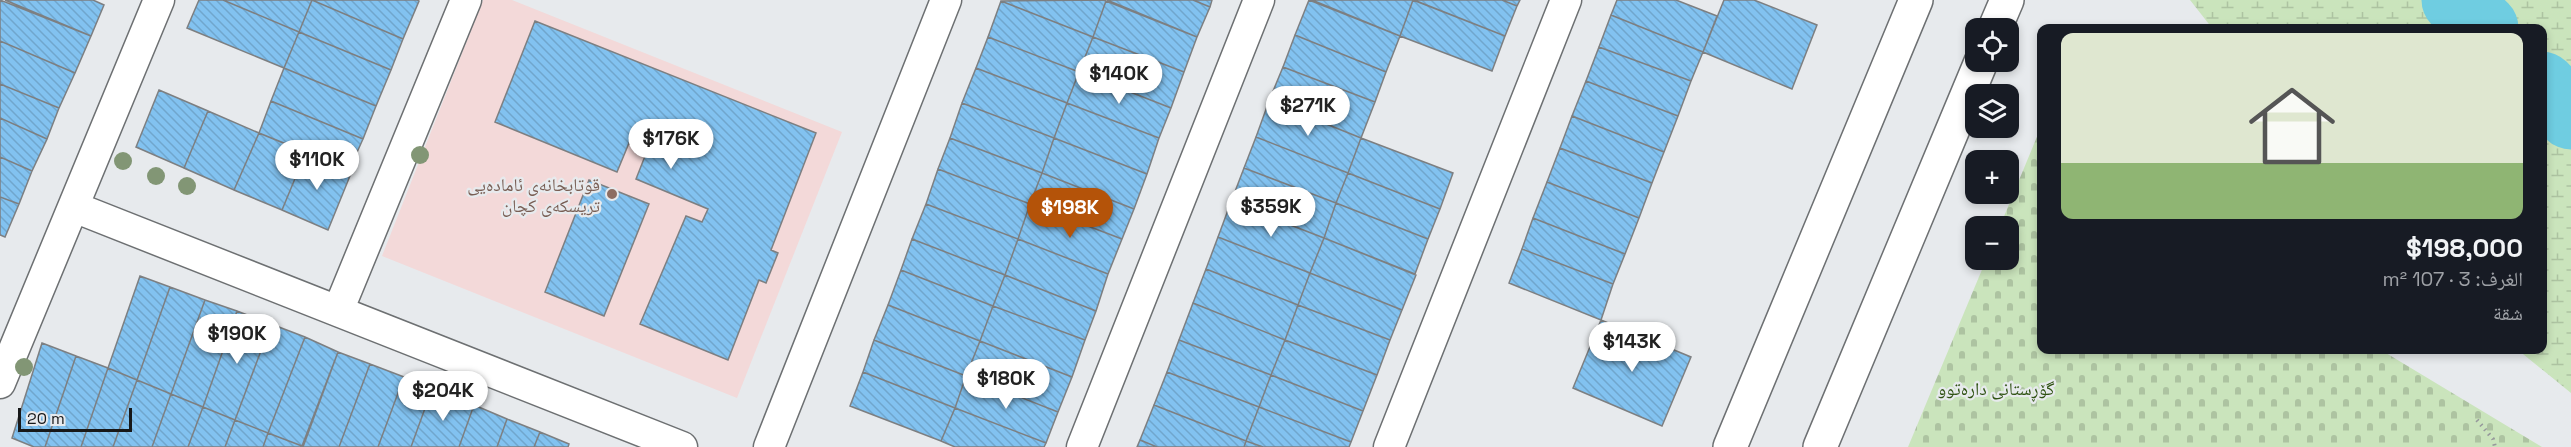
<!DOCTYPE html>
<html lang="ar">
<meta charset="utf-8">
<style>
body{margin:0;font-family:"Space Grotesk","Noto Naskh Arabic",sans-serif;background:#20242c;color:#f1f3f6;direction:rtl;height:100vh;display:flex;flex-direction:column;font-size:22px;white-space:nowrap}
*{box-sizing:border-box;margin:0}
p{font-size:20px;color:#9ea1a6}
.icon{flex:none;width:33px;height:33px;fill:none;stroke:currentColor;stroke-width:2;stroke-linecap:round;stroke-linejoin:round}
.map{position:relative;flex:1;overflow:hidden;direction:ltr}
.sheet{position:absolute;left:2037px;top:24px;width:510px;height:330px;display:flex;flex-direction:column;background:#171b24;border-radius:12px;box-shadow:0 3px 9px #0003;direction:rtl}
.sheet>*{flex:none}
.fabs{position:absolute;left:1965px;top:18px;display:grid;gap:12px}
.fabs a{display:grid;place-items:center;width:54px;height:54px;border-radius:12px;background:#171b24;box-shadow:0 3px 9px #0003;font-size:30px}
.scale{position:absolute;left:18px;bottom:15px;width:114px;box-sizing:border-box;padding-left:6px;border:3px solid #171819;border-top:0;font-size:16px;line-height:21px;white-space:nowrap;color:#171819;-webkit-text-stroke:4px #e7eaed;paint-order:stroke}
.price{position:absolute;translate:-50% -51px;padding:0 14px;border-radius:21px;background:#fff;color:#222;font-size:20px;line-height:39px;filter:drop-shadow(0 2px 3px #0008)}
.price::after{content:'';position:absolute;left:50%;top:36px;width:18px;height:14px;margin-left:-9px;background:inherit;clip-path:polygon(0 0,100% 0,50% 100%)}
.price.selected{background:#b45309;color:#fff}
ul{padding:0;list-style:none}
li{display:grid;align-content:center;gap:12px;height:318px;padding:0 24px}
li+li{border-top:2px solid #363941}
li span{display:grid;place-items:center;height:186px;border-radius:12px;color:#555}
li>.icon{margin-inline-start:auto}
span .icon{width:108px;height:108px;fill:#fffc;stroke-width:1}
li b{font-size:26px}
.map>svg:first-child{display:block}
.education{fill:#f3d9d9}
.wetland{fill:url(#wetland-marsh)}
.cemetery{fill:url(#cemetery-stones)}
.lines{fill:none;stroke-linecap:round;stroke-linejoin:round}
.river{stroke:#6fcde1;stroke-width:69}
.building{fill:url(#building-back-hatch);stroke:#7d7f81;stroke-width:1.5}
.street-casing{stroke:#6d7072;stroke-width:33}
.secondary-casing{stroke:#6d7072;stroke-width:36}
.path{stroke:#96989b;stroke-width:4;stroke-dasharray:1.5 4.5;stroke-linecap:butt}
.street{stroke:#fff;stroke-width:30}
.secondary{stroke:#fff;stroke-width:33}
.tree{fill:#829675}
.education-dot{fill:#8d6e63;stroke:#e7eaed;stroke-width:2}
.labels{text-anchor:middle;dominant-baseline:central;stroke-width:4.5;stroke-linejoin:round;paint-order:stroke}
.education-label{font-size:18px;fill:#785e54;stroke:#e7eaed;text-anchor:end}
.park-label{font-size:18px;fill:#2f5213;stroke:#e7eaed}
</style>
<div class="map">
<svg width="2571" height="447" viewBox="0 0 2571 447">
<defs>
<pattern id="wetland-marsh" width="20" height="14" patternUnits="userSpaceOnUse" patternTransform="scale(1.5)"><rect width="20" height="14" fill="#cae4bc"/><path d="M1 5h8M5 5V1M11 12h8M15 12V8" fill="none" stroke="#adc3a1"/></pattern>
<pattern id="cemetery-stones" width="16" height="16" patternUnits="userSpaceOnUse" patternTransform="scale(1.5)"><rect width="16" height="16" fill="#cae4bc"/><path d="M2 7V4a2 2 0 0 1 4 0v3zM10 15v-3a2 2 0 0 1 4 0v3z" fill="#adc3a1"/></pattern>
<pattern id="building-back-hatch" width="6" height="6" patternUnits="userSpaceOnUse" patternTransform="scale(1.5)"><rect width="6" height="6" fill="#82c2f0"/><path d="M-1 5l2 2M0 0l6 6M5-1l2 2" fill="none" stroke="#70a6cd"/></pattern>
</defs>
<rect width="100%" height="100%" fill="#e7eaed"/>
<!-- education -->
<path class="education" d="M483 0H512L842 132 737 398 382 256Z"/>
<!-- wetland -->
<path class="wetland" d="M2190 0H2571V393L2518 350H2542V28H2212Z"/>
<!-- cemetery -->
<path class="cemetery" d="M2041 127 2042 350H2381L2542 447H1908L1986 260H2008V226H2000Z"/>
<g class="lines">
<!-- river -->
<path class="river" d="M2456 0 2484 28
M2542 86 2571 115"/>
</g>
<!-- building -->
<path class="building" d="M0 0 91 36 75 73 0 41Z
M5 0H93L104 5 91 36Z
M199 0H223L299 32 284 68 187 28Z
M223 0H312L299 32Z
M312 0 403 39 391 70 299 32Z
M312 0H417L419 1 403 39Z
M1103 0 1106 1 1093 37 1001 1Z
M1107 0H1193L1210 7 1197 37Z
M1193 0H1212L1210 7Z
M1309 0 1400 36 1386 72 1295 35Z
M1312 0H1413L1400 36Z
M1413 0 1505 36 1492 71 1400 36Z
M1414 0H1502L1517 6 1505 36Z
M1502 0H1520L1517 6Z
M1617 0H1676L1717 16 1703 52 1611 15Z
M1724 0H1754L1817 25 1792 89 1703 52Z
M1001 1 1093 37 1079 72 988 37Z
M1106 1 1197 37 1184 72 1093 37Z
M1611 15 1703 52 1691 81 1599 47Z
M535 21 816 133 771 250 778 253 766 283 759 280 728 360 640 324 686 216 702 222 708 209 636 179 647 151 629 143 617 172 495 122Z
M299 32 391 70 376 106 284 68Z
M1295 35 1386 72 1375 102 1283 67Z
M988 37 1079 72 1067 103 976 68Z
M1093 37 1184 72 1171 108 1079 72Z
M0 41 75 73 59 108 0 84Z
M1599 47 1691 81 1678 116 1586 81Z
M1283 67 1375 102 1361 138 1269 101Z
M284 68 376 106 363 139 271 101Z
M976 68 1067 103 1054 138 962 103Z
M1079 72 1171 108 1159 138 1067 103Z
M1586 81 1678 116 1664 152 1572 116Z
M0 84 59 108 47 139 0 118Z
M159 90 208 111 184 168 136 147Z
M271 101 363 139 349 170 259 133Z
M1269 101 1361 138 1348 173 1256 137Z
M962 103 1054 138 1042 173 950 138Z
M1067 103 1159 138 1147 174 1054 138Z
M208 111 259 133 234 190 184 168Z
M1572 116 1664 152 1652 183 1560 148Z
M0 118 47 139 32 171 0 157Z
M259 133 306 152 282 210 234 190Z
M1256 137 1348 173 1336 203 1244 168Z
M950 138 1042 173 1030 204 938 169Z
M1054 138 1147 174 1134 209 1042 173Z
M1361 138 1453 173 1440 209 1348 173Z
M1560 148 1652 183 1639 218 1547 182Z
M306 152 352 171 328 230 282 210Z
M0 157 32 171 19 204 0 197Z
M1244 168 1336 203 1324 238 1231 202Z
M938 169 1030 204 1018 239 926 204Z
M1042 173 1134 209 1122 239 1030 204Z
M1348 173 1440 209 1428 239 1336 203Z
M589 180 649 204 604 316 545 292Z
M1547 182 1639 218 1625 254 1533 218Z
M0 197 19 204 5 237 0 235Z
M1231 202 1324 238 1310 273 1218 237Z
M1336 203 1428 239 1415 274 1324 238Z
M926 204 1018 239 1005 275 912 239Z
M1030 204 1122 239 1108 274 1018 239Z
M1533 218 1625 254 1613 284 1522 249Z
M1218 237 1310 273 1298 305 1206 269Z
M1324 238 1416 275 1402 310 1310 273Z
M912 239 1005 275 993 306 901 270Z
M1018 239 1108 274 1096 311 1005 275Z
M1522 249 1613 284 1601 320 1509 283Z
M1206 269 1298 305 1285 340 1193 303Z
M901 270 993 306 980 341 888 305Z
M1310 273 1402 310 1390 340 1298 305Z
M1005 275 1096 311 1085 340 993 306Z
M140 276 170 287 137 380 108 368Z
M170 287 205 300 171 394 137 380Z
M205 300 237 311 203 407 171 394Z
M1193 303 1285 340 1271 375 1179 340Z
M888 305 980 341 966 376 874 340Z
M1298 305 1390 340 1377 375 1285 340Z
M993 306 1085 340 1072 377 980 341Z
M237 311 271 324 235 420 203 407Z
M1601 320 1691 357 1662 426 1573 388Z
M271 324 305 337 268 433 235 420Z
M305 337 338 352 302 446 268 433Z
M874 340 966 376 955 408 863 372Z
M1179 340 1271 375 1259 407 1167 372Z
M1285 340 1377 375 1363 411 1271 375Z
M980 341 1072 377 1058 412 966 376Z
M42 343 76 356 45 447H34L12 438Z
M338 352 370 364 339 447H303Z
M76 356 108 368 81 447H45Z
M370 364 404 377 378 447H339Z
M108 368 137 380 113 447H81Z
M863 372 955 408 941 441 850 406Z
M1167 372 1259 407 1246 441 1154 405Z
M1271 375 1363 411 1351 442 1259 407Z
M966 376 1058 412 1046 443 955 408Z
M404 377 432 389 411 447H378Z
M137 380 171 394 152 447H113Z
M432 389 474 405 459 447H411Z
M171 394 203 407 188 447H152Z
M474 405 507 419 497 447H459Z
M1154 405 1246 441 1244 447H1157L1140 440Z
M203 407 235 420 225 447H188Z
M1259 407 1351 442 1349 447H1263L1246 441Z
M955 408 1046 443 1044 447H955L941 441Z
M507 419 540 432 534 447H497Z
M235 420 268 433 263 447H225Z
M540 432 569 444 568 447H534Z
M268 433 302 446V447H263Z
M1140 440 1157 447H1137Z
M1246 441 1263 447H1244Z"/>
<g class="lines">
<defs>
<path id="street" d="M74 207 682 447
M338 311 466 0
M0 383 159 0
M769 447 946 0
M1082 447 1259 0
M1389 447 1566 0"/>
<path id="secondary" d="M1995 28 2007 0
M1730 447 1916 0
M1820 447 1981 62"/>
</defs>
<!-- street casing -->
<use href="#street" class="street-casing"/>
<!-- secondary casing -->
<use href="#secondary" class="secondary-casing"/>
<!-- path -->
<path class="path" d="M2477 420 2493 439 2495 447"/>
<!-- street -->
<use href="#street" class="street"/>
<!-- secondary -->
<use href="#secondary" class="secondary"/>
</g>
<!-- trees -->
<g class="tree">
<circle cx="420" cy="155" r="9"/>
<circle cx="123" cy="161" r="9"/>
<circle cx="156" cy="176" r="9"/>
<circle cx="187" cy="186" r="9"/>
<circle cx="24" cy="367" r="9"/>
</g>
<!-- markers -->
<circle class="education-dot" cx="612" cy="194" r="6"/>
<g class="labels">
<!-- education labels -->
<g class="education-label">
<text x="600" y="184">قوتابخانەی ئامادەیی<tspan x="600" dy="21">تریسکەی کچان</tspan></text>
</g>
<!-- park labels -->
<g class="park-label">
<text x="1996" y="388">گۆڕستانی دارەتوو</text>
</g>
</g>
</svg>
<div class="fabs">
<a><svg class="icon" aria-label="locate" viewBox="0 0 24 24"><circle cx="12" cy="12" r="6"/><path d="M12 2v4M12 18v4M2 12h4M18 12h4"/></svg></a>
<a><svg class="icon" aria-label="layers" viewBox="0 0 24 24"><path d="M12 4l9 5-9 5-9-5zM3 14l9 5 9-5"/></svg></a>
<a>+</a>
<a>−</a>
</div>
<div class="scale">20 m</div>
<b class="price" style="left:1119px;top:105px">$140K</b>
<b class="price" style="left:1308px;top:137px">$271K</b>
<b class="price" style="left:671px;top:170px">$176K</b>
<b class="price" style="left:317px;top:191px">$110K</b>
<b class="price" style="left:1271px;top:238px">$359K</b>
<b class="price selected" style="left:1070px;top:239px">$198K</b>
<b class="price" style="left:237px;top:365px">$190K</b>
<b class="price" style="left:1632px;top:373px">$143K</b>
<b class="price" style="left:1006px;top:410px">$180K</b>
<b class="price" style="left:443px;top:422px">$204K</b>
<section class="sheet">
<ul>
<li><span style="background:linear-gradient(#dfe7d0 70%,#8fb573 0)"><svg class="icon" aria-label="home" viewBox="0 0 24 24"><path d="M3 11l9-7 9 7M6 9v11h12V9"/></svg></span><div><b>$198,000</b><p>الغرف: 3 · 107 m²</p><p>شقة</p></div></li>
</ul>
</section>
</div>
